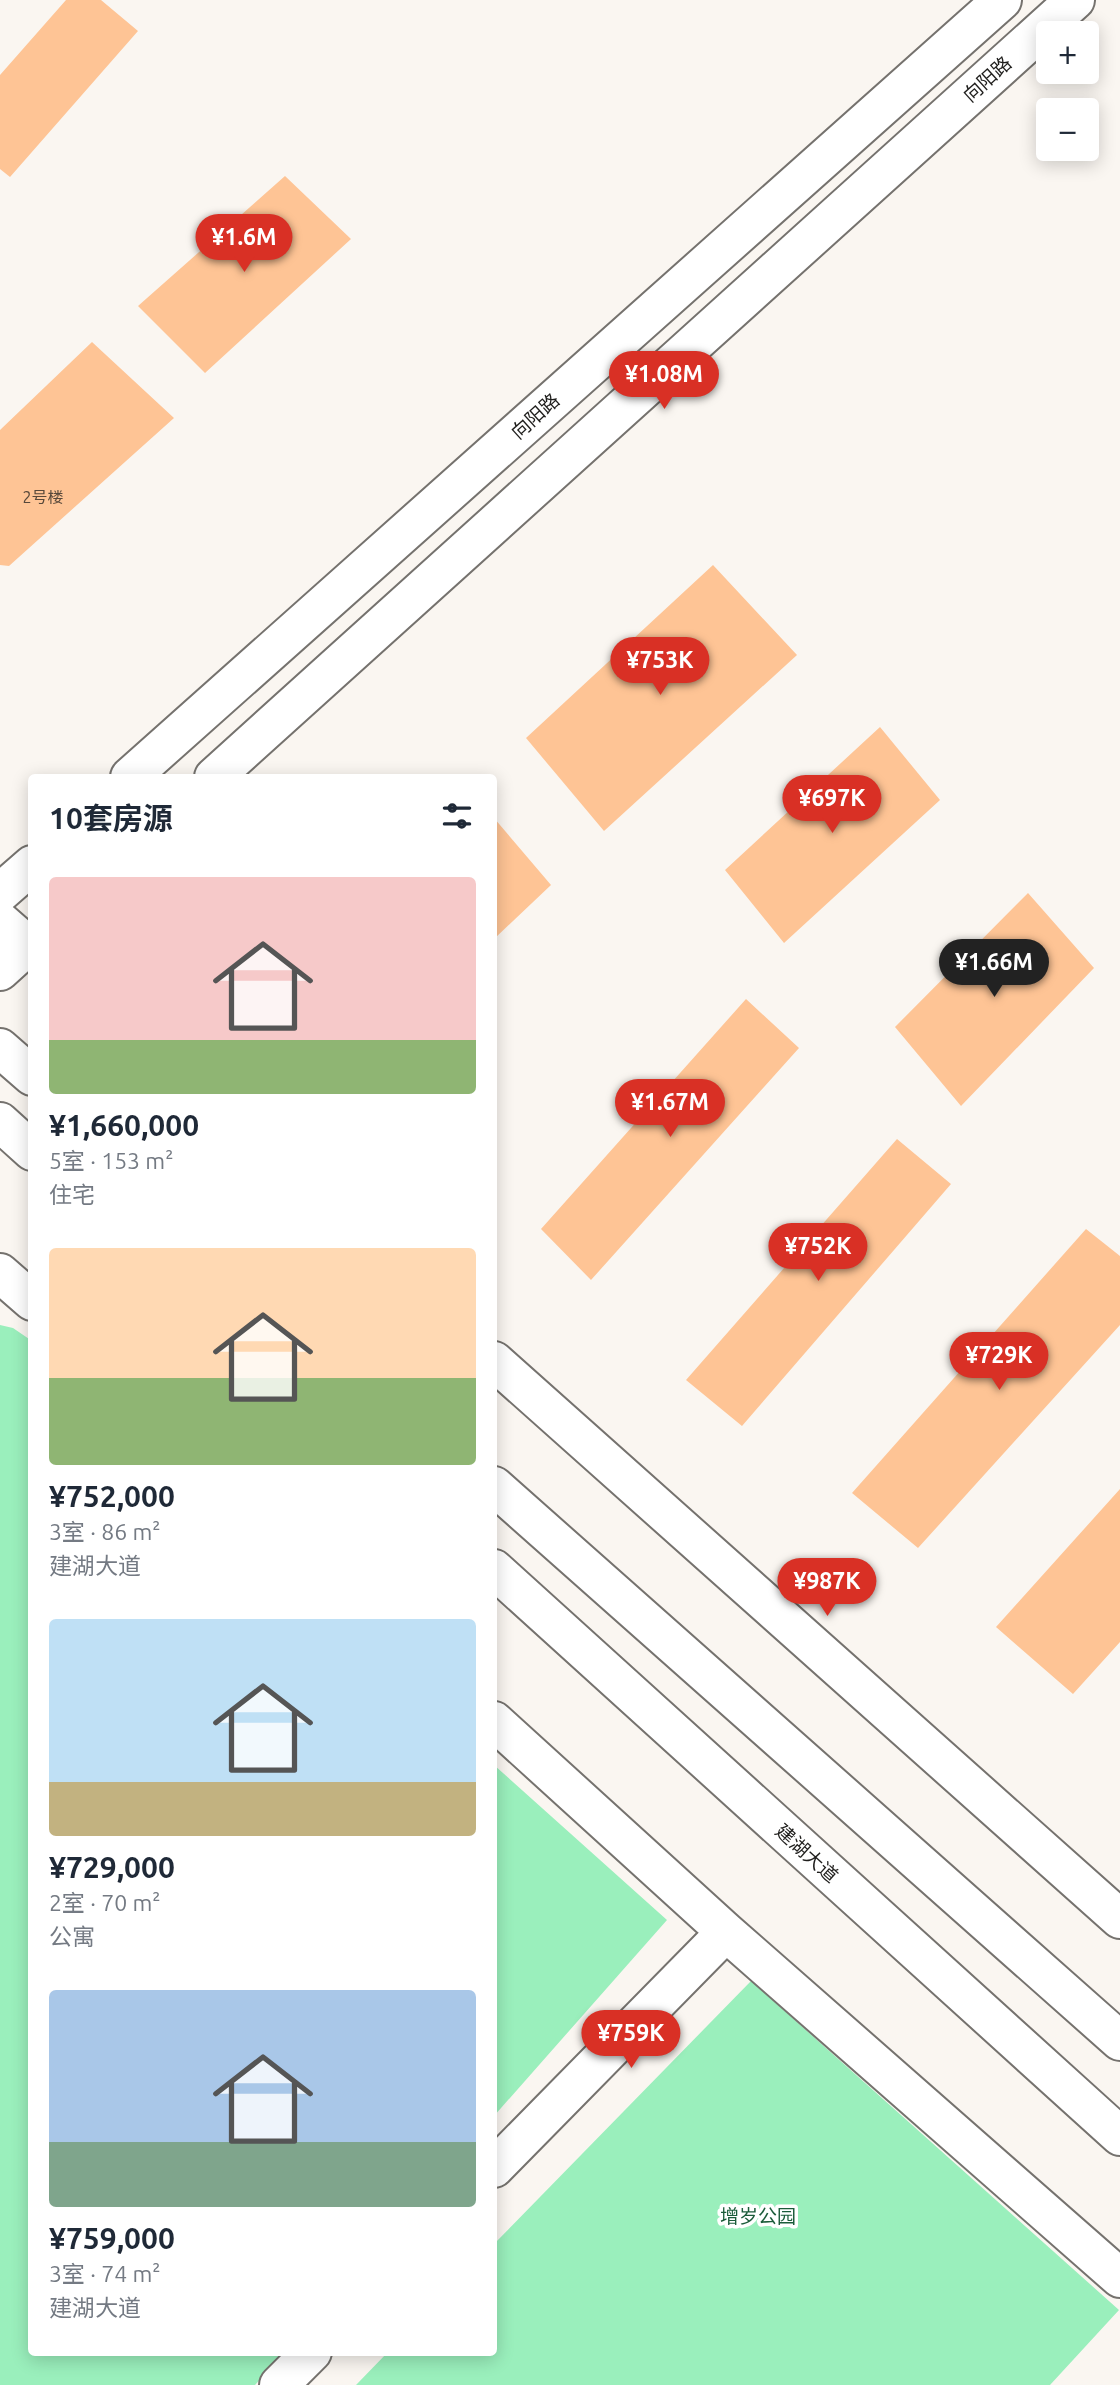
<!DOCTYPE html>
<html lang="zh">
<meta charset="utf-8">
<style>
body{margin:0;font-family:Ubuntu,"Noto Sans SC",sans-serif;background:#f2f2f3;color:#1f2937;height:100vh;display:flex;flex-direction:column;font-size:26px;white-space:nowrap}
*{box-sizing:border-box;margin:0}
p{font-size:23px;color:#747a83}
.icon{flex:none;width:38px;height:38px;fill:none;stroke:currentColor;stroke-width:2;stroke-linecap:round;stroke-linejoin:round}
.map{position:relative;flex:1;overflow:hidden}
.sheet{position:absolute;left:28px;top:774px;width:469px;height:1582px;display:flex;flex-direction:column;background:#fff;border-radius:7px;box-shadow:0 4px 18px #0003}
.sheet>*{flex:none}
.buttons{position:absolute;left:1036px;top:21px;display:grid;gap:14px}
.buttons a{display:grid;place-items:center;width:63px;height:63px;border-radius:7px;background:#fff;box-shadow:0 4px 18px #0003;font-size:35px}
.price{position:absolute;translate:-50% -60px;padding:0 16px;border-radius:24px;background:#d93025;color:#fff;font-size:23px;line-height:46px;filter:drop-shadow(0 2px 4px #0008)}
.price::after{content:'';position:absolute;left:50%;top:42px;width:21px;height:16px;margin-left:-10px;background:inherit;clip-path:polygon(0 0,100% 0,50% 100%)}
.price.active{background:#222;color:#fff}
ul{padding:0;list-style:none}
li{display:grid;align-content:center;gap:14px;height:371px;padding:0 21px}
li span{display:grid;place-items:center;height:217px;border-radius:7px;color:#555}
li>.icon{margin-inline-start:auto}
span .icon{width:126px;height:126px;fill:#fffc;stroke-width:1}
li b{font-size:30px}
h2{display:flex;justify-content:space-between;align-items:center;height:84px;padding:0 21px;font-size:30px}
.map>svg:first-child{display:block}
.green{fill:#9aefbc}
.building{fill:#fec495}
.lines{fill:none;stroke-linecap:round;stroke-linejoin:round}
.street-casing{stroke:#75726e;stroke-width:42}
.secondary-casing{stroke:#75726e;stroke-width:42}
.primary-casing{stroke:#75726e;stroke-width:42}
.street{stroke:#fff;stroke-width:38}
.secondary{stroke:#fff;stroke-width:38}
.primary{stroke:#fff;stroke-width:38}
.labels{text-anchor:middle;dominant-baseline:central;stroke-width:7;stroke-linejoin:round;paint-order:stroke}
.number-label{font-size:16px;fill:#57483a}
.street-label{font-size:19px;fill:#1f1e1c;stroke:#fff}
.park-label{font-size:19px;fill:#1b5c3a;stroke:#fff}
</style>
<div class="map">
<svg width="1120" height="2385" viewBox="0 0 1120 2385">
<rect width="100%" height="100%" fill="#faf6f1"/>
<!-- green -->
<path class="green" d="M0 1325 13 1328 32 1341V2352H285L255 2385H0Z
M494 1765 667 1920 494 2116Z
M751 1981 1119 2310 1050 2385H356L388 2352H494V2244Z"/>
<!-- building -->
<path class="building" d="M66 0H101L138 31 10 177 0 169V75Z
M285 176 351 239 205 373 138 306Z
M92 342 174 418 9 566 0 565V430Z
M713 565 797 655 604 831 526 738Z
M880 727 940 800 784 943 725 870Z
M494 818 551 885 494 939Z
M1028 893 1094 968 961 1106 895 1027Z
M746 999 799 1048 591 1280 541 1229Z
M897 1139 951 1184 742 1426 686 1380Z
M1086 1229 1120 1256V1325L918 1548 852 1493Z
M1120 1489V1642L1073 1694 996 1627Z"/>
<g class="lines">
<defs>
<path id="street" d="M0 921 32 949
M0 1273 32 1301
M494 1361 1120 1919
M494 1721 726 1932 1120 2278
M494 2168 726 1932
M279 2385 312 2352"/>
<path id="secondary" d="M130 777 1002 0
M214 777 1075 0
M0 893 32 865
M0 971 32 942"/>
<path id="primary" d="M0 1048 32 1076
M0 1122 32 1151
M494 1486 1120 2041
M494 1569 1120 2136"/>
</defs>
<!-- street casing -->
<use href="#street" class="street-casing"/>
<!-- secondary casing -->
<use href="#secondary" class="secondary-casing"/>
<!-- primary casing -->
<use href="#primary" class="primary-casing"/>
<!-- street -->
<use href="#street" class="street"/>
<!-- secondary -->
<use href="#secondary" class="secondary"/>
<!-- primary -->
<use href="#primary" class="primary"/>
</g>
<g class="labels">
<!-- number labels -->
<g class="number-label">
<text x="43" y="497">2号楼</text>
</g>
<!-- street labels -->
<g class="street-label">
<text transform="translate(987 79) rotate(-42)">向阳路</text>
<text transform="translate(535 416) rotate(-42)">向阳路</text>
<text transform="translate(807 1853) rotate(42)">建湖大道</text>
</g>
<!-- park labels -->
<g class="park-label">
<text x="758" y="2216">增岁公园</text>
</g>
</g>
</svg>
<div class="buttons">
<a>+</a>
<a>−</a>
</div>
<b class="price" style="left:244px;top:274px">¥1.6M</b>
<b class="price" style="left:664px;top:411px">¥1.08M</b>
<b class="price" style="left:660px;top:697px">¥753K</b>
<b class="price" style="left:832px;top:835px">¥697K</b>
<b class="price active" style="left:994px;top:999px">¥1.66M</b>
<b class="price" style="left:670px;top:1139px">¥1.67M</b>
<b class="price" style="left:818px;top:1283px">¥752K</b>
<b class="price" style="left:999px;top:1392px">¥729K</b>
<b class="price" style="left:827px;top:1618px">¥987K</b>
<b class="price" style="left:631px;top:2070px">¥759K</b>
<section class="sheet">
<h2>10套房源<svg class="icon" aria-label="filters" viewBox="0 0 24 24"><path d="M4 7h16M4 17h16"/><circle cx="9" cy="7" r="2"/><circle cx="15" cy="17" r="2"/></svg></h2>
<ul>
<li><span style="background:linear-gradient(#f6c9c9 75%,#8fb573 0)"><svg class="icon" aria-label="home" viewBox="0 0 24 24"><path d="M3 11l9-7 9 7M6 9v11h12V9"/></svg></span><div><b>¥1,660,000</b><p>5室 · 153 m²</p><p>住宅</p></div></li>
<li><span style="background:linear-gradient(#ffd9b3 60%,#8fb573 0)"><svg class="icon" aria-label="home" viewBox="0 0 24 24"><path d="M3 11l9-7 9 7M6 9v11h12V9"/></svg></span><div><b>¥752,000</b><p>3室 · 86 m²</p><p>建湖大道</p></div></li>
<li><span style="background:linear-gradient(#bfe0f5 75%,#c2b280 0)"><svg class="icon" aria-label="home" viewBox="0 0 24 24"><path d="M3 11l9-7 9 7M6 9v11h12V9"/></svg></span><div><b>¥729,000</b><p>2室 · 70 m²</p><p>公寓</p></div></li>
<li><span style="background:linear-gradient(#a9c7e8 70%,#7fa58c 0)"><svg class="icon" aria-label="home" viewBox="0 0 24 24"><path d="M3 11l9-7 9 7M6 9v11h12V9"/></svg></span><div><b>¥759,000</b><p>3室 · 74 m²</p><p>建湖大道</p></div></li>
</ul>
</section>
</div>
